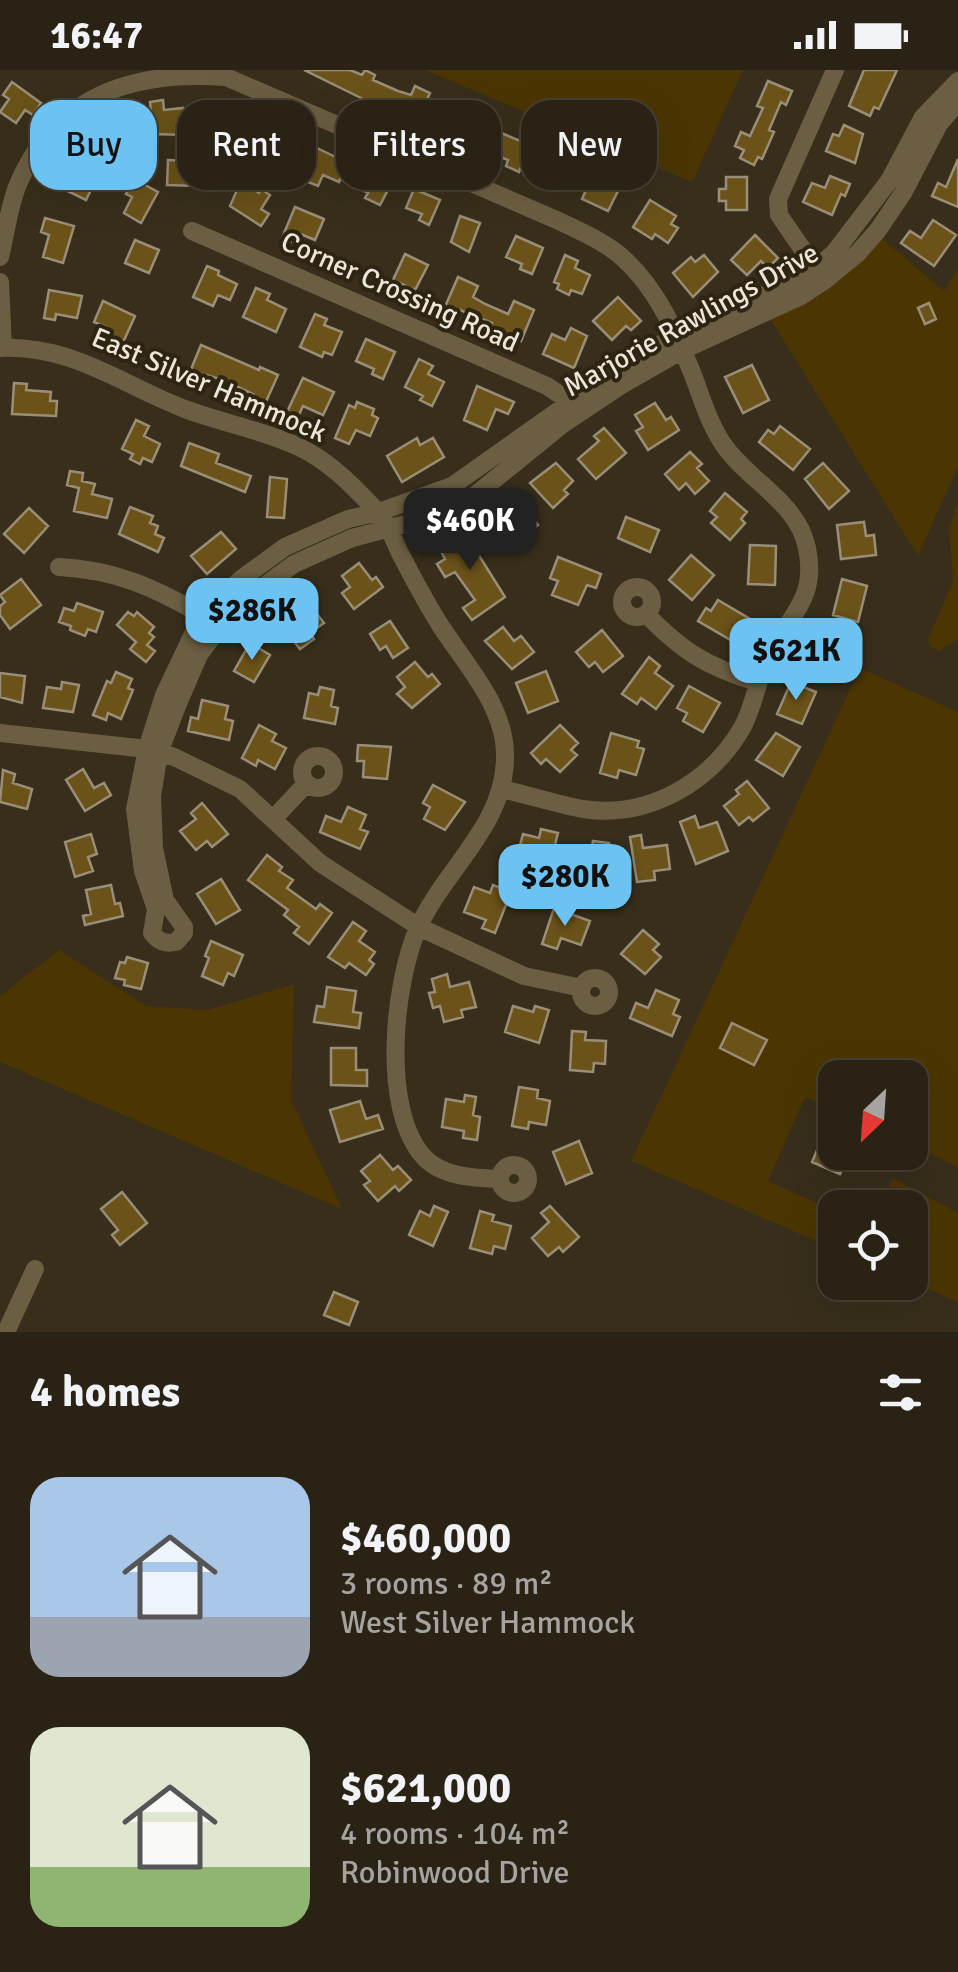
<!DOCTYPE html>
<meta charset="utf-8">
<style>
body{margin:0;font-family:Signika,sans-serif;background:#322a1d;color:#f1f3f6;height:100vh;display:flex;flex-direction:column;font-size:38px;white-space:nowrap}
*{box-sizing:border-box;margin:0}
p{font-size:32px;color:#a5a4a0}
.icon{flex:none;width:55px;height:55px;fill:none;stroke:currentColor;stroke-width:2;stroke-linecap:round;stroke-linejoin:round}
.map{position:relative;height:1262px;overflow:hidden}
.details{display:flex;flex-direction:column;background:#2a2214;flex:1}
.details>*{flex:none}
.hud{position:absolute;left:30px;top:30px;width:900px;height:90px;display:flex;gap:20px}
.needle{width:65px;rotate:205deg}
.tools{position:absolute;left:818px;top:990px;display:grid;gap:20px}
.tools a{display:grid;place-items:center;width:110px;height:110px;border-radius:20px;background:#2a2214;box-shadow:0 10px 40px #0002,0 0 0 2px #463f34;font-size:50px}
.price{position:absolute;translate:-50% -85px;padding:0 22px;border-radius:20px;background:#6cc3f2;color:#111;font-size:32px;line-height:65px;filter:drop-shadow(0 2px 5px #0008)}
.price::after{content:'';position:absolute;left:50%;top:60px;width:30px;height:22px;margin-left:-15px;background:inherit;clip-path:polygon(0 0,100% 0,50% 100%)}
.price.active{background:#222;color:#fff}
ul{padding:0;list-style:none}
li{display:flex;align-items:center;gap:30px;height:250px;padding:0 30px}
li span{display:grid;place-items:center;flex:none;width:280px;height:200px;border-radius:30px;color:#555}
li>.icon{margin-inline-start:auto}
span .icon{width:120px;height:120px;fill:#fffc;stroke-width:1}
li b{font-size:42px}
h2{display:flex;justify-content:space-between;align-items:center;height:120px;padding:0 30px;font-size:42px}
.pill{padding:0 35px;border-radius:30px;background:#2a2214;box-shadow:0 10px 40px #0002,0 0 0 2px #463f34;font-size:35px;line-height:90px}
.pill.active{background:#6cc3f2;color:#111}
.status{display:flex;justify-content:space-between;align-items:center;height:70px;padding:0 50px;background:#2a2214;direction:ltr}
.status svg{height:28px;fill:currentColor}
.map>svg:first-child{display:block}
.green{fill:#4b3603}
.building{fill:#6a5219;stroke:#998e78;stroke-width:2.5}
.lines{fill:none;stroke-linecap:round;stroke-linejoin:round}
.minor{stroke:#6c5e42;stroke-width:18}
.labels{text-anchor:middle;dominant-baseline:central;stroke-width:8;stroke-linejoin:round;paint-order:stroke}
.street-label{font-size:28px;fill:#ece6da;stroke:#2d2411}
</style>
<div class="status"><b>16:47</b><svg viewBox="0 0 49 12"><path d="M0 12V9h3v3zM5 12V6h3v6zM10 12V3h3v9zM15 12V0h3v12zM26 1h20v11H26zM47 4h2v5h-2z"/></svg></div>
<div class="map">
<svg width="958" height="1262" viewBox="0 0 958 1262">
<rect width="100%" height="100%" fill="#382e1b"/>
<!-- green -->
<path class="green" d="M425 0H743L692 112Z
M879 166 944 221 958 200V396L918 486 769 247Z
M958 432V569L939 581 930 577 928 569 953 511 949 459Z
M860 598 958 642V1097L910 1075V1008H835V1040L805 1027 768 1111 835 1141V1179L631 1091Z
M59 880 146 936 208 940 294 914 291 1030 342 1139 0 992V926Z
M893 1108 958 1143V1232L910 1211V1138L879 1137Z"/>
<!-- building -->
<path class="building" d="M304 0H350L362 5 365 0 375 5 373 10 398 21 411 25 415 16 430 23 416 54 375 32 373 39 359 33 361 28Z
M864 0H897L879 39 874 37 870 46 849 36Z
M768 11 792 21 786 35 781 32 769 60 774 62 762 89 758 87 754 95 740 88 744 80 735 76 741 62 750 66 763 38 757 36Z
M12 12 41 33 33 45 25 40 16 53 0 42 9 29 3 25Z
M163 30 164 40 183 38 185 65 153 64 150 32Z
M218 34 234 38 231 48 246 53 239 74 209 65Z
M449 36 457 40 459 36 477 45 465 69 453 63 448 72 435 66Z
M118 45 133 53 115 89 94 78 107 53 112 56Z
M266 55 297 69 290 84 279 79 273 92 254 83Z
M844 55 863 64 855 93 826 81 833 64 839 66Z
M499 62 530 75 519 102 506 96 508 90 490 83Z
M317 78 391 114 380 135 365 128 368 123 340 109 339 112 323 105 318 116 303 110Z
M552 78 621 115 608 141 582 129 586 120 553 104 548 116 537 110Z
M958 89V137L932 126 938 113 946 117Z
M72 90 99 103 86 130 59 117Z
M168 90 206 92 205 101H198L197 116 167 115Z
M830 106 850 114 845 126 841 124 832 145 803 132 812 113 825 118Z
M726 107H747V140H726V131H719V119H726Z
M134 109 158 122 141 153 124 143 132 127 126 124Z
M241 111 259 123 261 119 270 125 261 139 269 144 261 156 230 136Z
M414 119 440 130 429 155 419 150 422 144 406 138Z
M650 130 676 146 671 154 678 158 668 173 655 164 652 169 633 157Z
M295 137 324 149 315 170 298 163 295 173 282 168Z
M460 146 480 153 469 182 451 172Z
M45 148 74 156 63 193 43 187 49 165 41 162Z
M933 150 956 165 934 196 901 173 910 161 921 168Z
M755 165 778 188 768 198 761 191 747 205 731 190Z
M516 166 543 178 532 204 520 199 522 194 506 187Z
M135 170 159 180 149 203 125 193Z
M405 184 428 195 415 220 393 210Z
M565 185 578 191 575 198 590 205 582 224 571 220 569 225 557 219 559 214 554 212Z
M704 185 718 202 693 227 673 203 691 187 695 192Z
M207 196 219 201 218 205 237 214 230 230 218 225 213 236 193 227Z
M458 207 478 216 473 227 485 234 508 244 514 231 534 240 521 271 490 258 492 253 460 240 458 245 444 239Z
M256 218 270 224 267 230 286 239 276 262 243 247Z
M49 220 82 226 77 248 56 244 55 250 44 248Z
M618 227 641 251 631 260 626 256 612 270 593 251Z
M103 231 135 246 121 277 101 267 106 257 94 252Z
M929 233 936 249 925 254 918 238Z
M315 244 327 249 324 255 342 262 332 285 324 282 322 287 300 277Z
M571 258 587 266 574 298 543 284 552 264 565 270Z
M366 269 395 282 383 309 372 304 374 299 356 291Z
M201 275 259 300 260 297 278 305 264 336 250 330 253 324 223 310 203 304 201 309 189 304Z
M419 289 433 296 428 304 444 312 432 336 420 330 423 326 405 317Z
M752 295 769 330 743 343 725 307Z
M303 308 334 322 323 345 303 336 298 347 287 342Z
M14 313 27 314 26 320 51 322 50 331H57L56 346 12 344Z
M477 316 514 332 508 344 496 339 487 360 464 350Z
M357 332 374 339 372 345 378 348 370 366 356 360 349 374 335 368 349 335 355 338Z
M655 333 666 350 671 347 679 360 648 380 636 361 643 357 635 345Z
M136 350 149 356 144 366 160 374 152 392 143 388 140 394 130 389 133 384 122 379Z
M780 356 810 379 793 400 759 372 768 360 774 364Z
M604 358 626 383 596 409 578 389 599 371 594 366Z
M417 368 420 375 433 368 444 387 402 412 387 386Z
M189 373 219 384 216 393 251 406 245 422 181 396Z
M690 382 702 394 697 398 709 411 695 424 686 413 679 420 665 404Z
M556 393 573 411 564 420 568 424 553 438 530 413Z
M823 393 849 421 829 439 805 409Z
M70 401 83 403 82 411 95 414 92 424 112 429 107 448 74 441 79 418 67 415Z
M270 407 287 409 284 448 267 447Z
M725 423 747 442 741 449 745 453 730 470 711 453 717 447 710 441Z
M513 425 538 455 521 468 516 462 507 470 491 450 506 438 502 434Z
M130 437 153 446 150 453 158 456 155 464 164 468 158 482 119 464Z
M29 438 48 456 24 483 4 464Z
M626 447 659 460 650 482 618 468Z
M864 452 866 466 874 465 876 485 841 489 837 455Z
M463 460 505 527 472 550 463 538 475 530 455 502 445 507 437 494 445 489 437 474Z
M221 462 236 479 207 504 191 486Z
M750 475 776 476 775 515 748 514Z
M691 485 714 505 692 530 669 510Z
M558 487 601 504 596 518 587 515 578 535 552 525 558 511 550 508Z
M359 493 372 510 376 507 383 517 354 539 342 523 350 517 342 506Z
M21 509 41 535 10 559 0 545V536L5 532 0 525Z
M842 509 867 516 858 552 833 545Z
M306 530 324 553 310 563 314 569 300 579 272 544 283 535 290 543Z
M718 530 750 549 734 572 698 551 706 538 711 541Z
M77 533 103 542 96 562 88 559 85 566 70 560 71 556 59 552 64 538 74 541Z
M128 542 134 546 137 542 154 557 149 563 154 567 147 575 155 581 146 592 130 579 136 572 117 555Z
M390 551 408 578 393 588 386 576 380 580 370 564Z
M503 557 514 571 521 566 534 582 512 599 485 571Z
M823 559 846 571 831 601 805 588Z
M602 560 623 586 603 602 595 592 589 597 576 582Z
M250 573 270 585 254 612 234 601Z
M649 587 660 596 655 603 673 616 656 639 641 628 637 634 622 624Z
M415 592 428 607 432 604 440 614 412 638 397 624 405 617 397 607Z
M546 601 558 631 528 643 516 613Z
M116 602 132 609 128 618 133 620 121 649 108 643 106 650 93 645 107 611 111 613Z
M0 603 25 606 22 633 0 627Z
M62 612 79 615 73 642 43 638 47 617 61 619Z
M791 612 816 622 802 654 777 644Z
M689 616 720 633 703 662 683 651 687 643 677 638Z
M320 617 334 620 331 636 338 638 335 654 304 648 309 623 318 625Z
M202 630 228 636 225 649 233 651 229 670 188 661 191 647 198 649Z
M259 655 276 664 272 671 286 678 275 699 258 690 256 696 242 688Z
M560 655 578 673 571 680 577 685 560 702 546 689 541 694 531 683Z
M611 663 639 671 637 677 644 679 636 705 619 700 617 708 600 703Z
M776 663 800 677 783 706 756 690Z
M358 675 391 677 387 709 363 707 364 691H357Z
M83 699 94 718 104 713 111 725 85 741 66 710Z
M3 700 15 704 13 713 32 719 27 739 0 732Z
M747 711 769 738 753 751 749 747 739 755 724 736 739 724 736 720Z
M433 715 465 732 445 760 424 749 430 737 423 733Z
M202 733 228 764 212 777 207 771 196 780 180 761 196 749 191 743Z
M348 737 366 745 360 759 368 762 360 779 320 762 326 746 341 752Z
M695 746 699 758 717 752 728 781 696 794 680 752Z
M541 759 558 763 548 802 515 794 523 764 539 768Z
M91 764 97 784 88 787 93 801 75 807 65 772Z
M641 765 643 778 667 775 670 799 654 801 655 810 637 812 630 767Z
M593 771 609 773 604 814 581 811 582 806 569 804 572 780 591 782Z
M267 785 282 797 279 801 293 810 287 818 316 839 320 834 332 843 309 874 294 863 299 857 284 845 288 840 248 810Z
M221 809 240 840 216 854 197 824Z
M111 815 115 834 120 833 123 846 85 855 83 846 91 844 86 820Z
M493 815 511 822 495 863 482 858 486 850 464 842 474 817 490 823Z
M554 838 590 851 581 875 561 868 557 879 542 874Z
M353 852 366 861 359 871 375 882 369 890 374 894 366 905 349 893 345 898 328 887Z
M643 860 659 874 653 880 661 887 645 904 621 884Z
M211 871 243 885 234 906 228 903 223 915 202 906 209 888 205 886Z
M127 887 148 893 141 919 124 915 125 910 115 908 120 892 125 893Z
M447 904 450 917 469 912 476 937 461 940 463 947 444 952 440 936 433 938 429 923 435 922 432 909Z
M327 917 356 921 353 942 361 943 359 958 314 952 317 936 324 937Z
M656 920 679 930 673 944 680 947 672 966 630 948 636 933 648 938Z
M513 936 533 942 535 936 549 940 539 973 505 962Z
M732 953 767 970 754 995 720 978Z
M572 961 586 962 585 970 606 971 605 994 594 993 593 1002 570 1000Z
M331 978H356V1000H367V1016L331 1015Z
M519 1017 538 1020 537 1028 550 1031 546 1055 529 1052 528 1059 512 1056Z
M465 1025 476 1027 473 1045 480 1047 477 1070 463 1068 464 1061 442 1057 446 1029 464 1032Z
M360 1031 366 1049 378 1045 383 1059 340 1072 330 1040Z
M827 1057 835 1060V1082H850L840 1104 812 1092Z
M579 1071 592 1103 566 1114 553 1082Z
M380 1085 393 1100 398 1096 411 1110 399 1121 395 1116 378 1131 364 1115 370 1111 361 1101Z
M122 1122 147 1153 120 1175 112 1165 118 1160 101 1139Z
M434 1136 448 1142 433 1176 409 1165 420 1141 430 1146Z
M550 1136 579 1167 563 1182 559 1177 548 1186 532 1168 549 1152 541 1143Z
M480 1141 494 1145 492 1151 511 1156 505 1179 494 1176 492 1184 470 1178Z
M334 1222 358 1232 349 1255 324 1245Z"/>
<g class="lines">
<!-- minor -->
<path class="minor" d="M958 11 923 47 889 111 834 183 815 199 734 241 676 265 606 307 452 416 379 442 348 449 285 477 241 509 202 545 164 625 147 679 135 739 143 801 156 839 152 863C159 872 165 874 176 872L184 863V857L165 830 154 778 152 726 159 683 177 636 199 585 219 558 247 529 294 494 352 468 440 445 463 435 563 354 620 316 683 280 801 226 824 211 858 183 878 160 903 123 939 54 958 32
M192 161 547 316 578 337
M0 187C6 163 9 134 19 112 57 25 133 0 226 7L559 151C581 162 606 172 624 189 658 220 676 263 693 305 702 329 709 353 723 374 748 411 798 432 807 478 818 530 788 546 768 587 757 610 754 637 742 658 710 713 648 749 583 739 556 734 529 725 502 719
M821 206 779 145 778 129 835 0
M0 212 3 278
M0 278C73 275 120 314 185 339 222 353 263 360 299 377 329 391 353 416 375 439 388 452 393 469 401 485 414 510 427 535 442 558 467 596 505 637 505 685 506 755 445 798 418 858 394 913 381 1036 422 1085 440 1107 474 1108 499 1109
M59 497C116 500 153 517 202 545
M622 532a15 15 0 1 1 30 0a15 15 0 1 1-30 0Z
M646 544C682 581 707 597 757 612
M0 663 147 679 174 687 240 719 320 793 419 857 524 906 582 918
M302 702a16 16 0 1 1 32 0a16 16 0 1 1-32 0Z
M274 748 306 714
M581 922a14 14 0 1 1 28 0a14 14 0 1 1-28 0Z
M500 1109a14 14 0 1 1 28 0a14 14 0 1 1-28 0Z
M6 1262 35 1199"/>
</g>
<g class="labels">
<!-- street labels -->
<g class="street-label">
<text transform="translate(400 222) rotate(24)">Corner Crossing Road</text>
<text transform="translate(691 250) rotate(-29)">Marjorie Rawlings Drive</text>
<text transform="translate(209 315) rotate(23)">East Silver Hammock</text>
</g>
</g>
</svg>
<div class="tools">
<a><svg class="needle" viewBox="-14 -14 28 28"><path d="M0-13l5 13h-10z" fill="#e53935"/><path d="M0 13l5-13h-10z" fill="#a5a4a0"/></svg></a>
<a><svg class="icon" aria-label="locate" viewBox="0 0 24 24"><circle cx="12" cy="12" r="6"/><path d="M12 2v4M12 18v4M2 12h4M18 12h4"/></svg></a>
</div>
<b class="price active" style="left:470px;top:503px">$460K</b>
<b class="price" style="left:252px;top:593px">$286K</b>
<b class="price" style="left:796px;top:633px">$621K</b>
<b class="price" style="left:565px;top:859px">$280K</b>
<div class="hud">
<a class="pill active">Buy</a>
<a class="pill">Rent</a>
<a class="pill">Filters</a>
<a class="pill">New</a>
</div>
</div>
<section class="details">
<h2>4 homes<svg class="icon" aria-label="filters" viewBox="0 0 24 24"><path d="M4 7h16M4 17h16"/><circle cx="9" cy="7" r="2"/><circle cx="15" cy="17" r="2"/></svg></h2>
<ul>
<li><span style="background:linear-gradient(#a9c7e8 70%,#9aa5b1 0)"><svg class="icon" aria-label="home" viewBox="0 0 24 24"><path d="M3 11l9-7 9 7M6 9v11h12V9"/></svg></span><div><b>$460,000</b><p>3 rooms · 89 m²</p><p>West Silver Hammock</p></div></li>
<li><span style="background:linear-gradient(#dfe7d0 70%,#8fb573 0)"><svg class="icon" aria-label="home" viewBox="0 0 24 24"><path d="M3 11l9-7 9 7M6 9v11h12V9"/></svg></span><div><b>$621,000</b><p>4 rooms · 104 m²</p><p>Robinwood Drive</p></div></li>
</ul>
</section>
